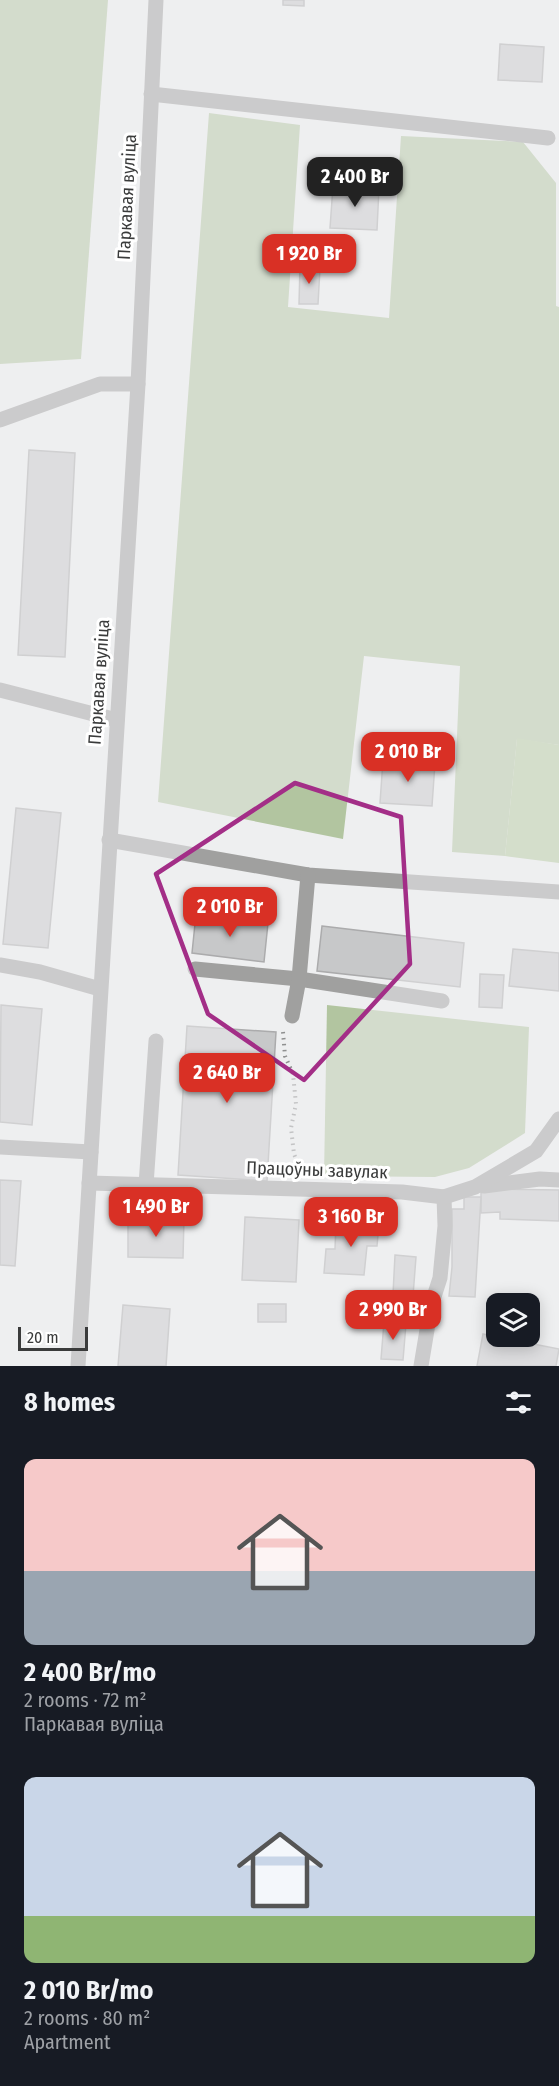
<!DOCTYPE html>
<meta charset="utf-8">
<style>
:root{--surface:#171b24;--page:#242831;--text:#f1f3f6;--muted:#9ea1a6;--accent:#d93025}
body{margin:0;font-family:"Fira Sans Condensed",sans-serif;background:var(--page);color:var(--text);height:100vh;display:flex;flex-direction:column;font-size:22px;white-space:nowrap}
*{box-sizing:border-box;margin:0}
p{font-size:20px;color:var(--muted)}
.icon{flex:none;width:33px;height:33px;fill:none;stroke:currentColor;stroke-width:2;stroke-linecap:round;stroke-linejoin:round}
.map{position:relative;height:1366px;overflow:hidden}
.sheet{display:flex;flex-direction:column;background:var(--surface);flex:1}
.sheet>*{flex:none}
.fabs{position:absolute;left:486px;top:1293px;display:grid;gap:12px}
.fabs a{display:grid;place-items:center;width:54px;height:54px;border-radius:12px;background:var(--surface);box-shadow:0 3px 15px #0003;font-size:30px}
.scale{position:absolute;left:18px;bottom:15px;width:70px;box-sizing:border-box;padding-left:6px;border:3px solid #3a3b3b;border-top:0;font-size:16px;line-height:21px;white-space:nowrap;color:#3a3b3b;-webkit-text-stroke:4px #fff;paint-order:stroke}
.price{position:absolute;translate:-50% -51px;padding:0 14px;border-radius:12px;background:var(--accent);color:#fff;font-size:20px;line-height:39px;filter:drop-shadow(0 2px 3px #0008)}
.price::after{content:'';position:absolute;left:50%;top:36px;width:18px;height:14px;margin-left:-9px;background:inherit;clip-path:polygon(0 0,100% 0,50% 100%)}
.price.active{background:#222;color:#fff}
ul{padding:0;list-style:none}
li{display:grid;align-content:center;gap:12px;height:318px;padding:0 24px}
li span{display:grid;place-items:center;height:186px;border-radius:12px;color:#555}
li>.icon{margin-inline-start:auto}
span .icon{width:108px;height:108px;fill:#fffc;stroke-width:1}
li b{font-size:26px}
h2{display:flex;justify-content:space-between;align-items:center;height:72px;padding:0 24px;font-size:26px}
.map>svg:first-child{display:block}
.green{fill:#b2c5a0}
.forest{fill:#b3c99d}
.building{fill:#c7c8c9;stroke:#ababac;stroke-width:1.5}
.lines{fill:none;stroke-linecap:round;stroke-linejoin:round}
.path{stroke:#8f9090;stroke-width:4;stroke-dasharray:1.5 4.5;stroke-linecap:butt}
.minor{stroke:#a0a09f;stroke-width:15}
.marked{fill:none;stroke:#a32e87;stroke-width:4.5;stroke-linejoin:round}
.labels{text-anchor:middle;stroke-width:6;stroke-linejoin:round;paint-order:stroke}
.street-label{font-size:18px;fill:#3a3b3b;stroke:#fff}
</style>
<div class="map">
<svg width="559" height="1366" viewBox="0 0 559 1366">
<rect width="100%" height="100%" fill="#eeeff0"/>
<g class="green">
<path d="M 0,0 L 108,0 L 81,359 L 0,364 Z"/>
<path d="M 209,113 L 300,125 L 288,307 L 389,318 L 401,136 L 523,142 L 556,183 L 556,306 L 559,307 L 559,745 L 517,739 L 505,856 L 452,852 L 460,666 L 364,656 L 343,839 L 158,802 Z"/>
<path d="M 327,1005 L 529,1027 L 525,1133 L 469,1168 L 435,1177 L 324,1176 Z"/>
</g>
<path class="forest" d="M 517,738 L 559,745 L 559,863 L 505,856 Z"/>
<g class="building">
<path d="M 283,0 L 304,0 L 304,6 L 283,5 Z"/>
<path d="M 500,44 L 544,47 L 542,82 L 498,80 Z"/>
<path d="M 333,186 L 379,188 L 377,230 L 330,228 Z"/>
<path d="M 300,266 L 320,268 L 318,304 L 299,304 Z"/>
<path d="M 29,450 L 75,453 L 65,657 L 18,655 Z"/>
<path d="M 383,760 L 435,763 L 432,806 L 380,803 Z"/>
<path d="M 16,808 L 61,813 L 48,948 L 3,944 Z"/>
<path d="M 196,914 L 268,923 L 264,962 L 192,953 Z"/>
<path d="M 322,926 L 464,943 L 460,987 L 317,971 Z"/>
<path d="M 513,949 L 559,953 L 559,991 L 509,986 Z"/>
<path d="M 480,974 L 504,975 L 502,1008 L 479,1007 Z"/>
<path d="M 1,1005 L 42,1009 L 32,1125 L 0,1122 Z"/>
<path d="M 187,1026 L 276,1032 L 267,1181 L 178,1175 Z"/>
<path d="M 0,1180 L 21,1181 L 15,1266 L 0,1265 Z"/>
<path d="M 481,1189 L 559,1190 L 559,1221 L 500,1219 L 500,1212 L 481,1213 Z"/>
<path d="M 464,1197 L 481,1197 L 475,1297 L 449,1296 L 452,1267 L 452,1209 L 464,1209 Z"/>
<path d="M 245,1217 L 299,1220 L 296,1282 L 242,1280 Z"/>
<path d="M 128,1219 L 184,1219 L 183,1258 L 128,1257 Z"/>
<path d="M 336,1221 L 379,1224 L 377,1246 L 367,1246 L 364,1275 L 324,1273 L 326,1249 L 335,1249 Z"/>
<path d="M 395,1255 L 416,1257 L 413,1296 L 393,1294 Z"/>
<rect x="258" y="1304" width="28" height="18"/>
<path d="M 123,1305 L 170,1309 L 166,1366 L 118,1366 Z"/>
<path d="M 384,1322 L 406,1324 L 403,1360 L 381,1359 Z"/>
<path d="M 483,1334 L 559,1349 L 556,1366 L 477,1366 Z"/>
</g>
<g class="lines">
<path class="path" d="M 283,1032 L 285,1056 L 293,1074 L 296,1104 L 291,1128 L 294,1154 L 301,1171"/>
<g class="minor">
<path d="M 151,94 L 548,138"/>
<path d="M 0,420 L 100,384 L 138,384"/>
<path d="M 0,690 L 117,720"/>
<path d="M 109,840 L 308,875 L 559,892"/>
<path d="M 0,965 L 40,972 L 100,989"/>
<path d="M 195,969 L 299,979 L 442,1001"/>
<path d="M 292,1016 L 299,979 L 308,875"/>
<path d="M 0,1147 L 91,1152"/>
<path d="M 89,1183 L 402,1192 L 444,1197 L 445,1226 L 440,1278 L 431,1306 L 421,1366"/>
<path d="M 146,1185 L 156,1041"/>
<path d="M 484,1186 L 540,1179 L 559,1180"/>
<path d="M 444,1197 L 475,1187 L 536,1151 L 559,1119"/>
<path d="M 78,1366 L 138,384 L 156,0"/>
</g>
</g>
<path d="M0 0H559V1366H0ZM 295,783 L 401,817 L 410,964 L 304,1080 L 208,1014 L 156,874 Z" fill="#eeeff0" fill-opacity=".55" fill-rule="evenodd"/>
<path class="marked" d="M 295,783 L 401,817 L 410,964 L 304,1080 L 208,1014 L 156,874 Z"/>
<g class="labels">
<g class="street-label">
<text transform="translate(127 197) rotate(-87)" y="6">Паркавая вуліца</text>
<text transform="translate(99 682) rotate(-86)" y="6">Паркавая вуліца</text>
<text transform="translate(317 1170) rotate(2)" y="6">Працоўны завулак</text>
</g>
</g>
</svg>
<div class="fabs">
<a><svg class="icon" aria-label="layers" viewBox="0 0 24 24"><path d="M12 4l9 5-9 5-9-5zM3 14l9 5 9-5"/></svg></a>
</div>
<div class="scale">20 m</div>
<b class="price active" style="left:355px;top:208px">2 400 Br</b>
<b class="price" style="left:309px;top:285px">1 920 Br</b>
<b class="price" style="left:408px;top:783px">2 010 Br</b>
<b class="price" style="left:230px;top:938px">2 010 Br</b>
<b class="price" style="left:227px;top:1104px">2 640 Br</b>
<b class="price" style="left:156px;top:1238px">1 490 Br</b>
<b class="price" style="left:351px;top:1248px">3 160 Br</b>
<b class="price" style="left:393px;top:1341px">2 990 Br</b>
</div>
<section class="sheet">
<h2>8 homes<svg class="icon" aria-label="filters" viewBox="0 0 24 24"><path d="M4 7h16M4 17h16"/><circle cx="9" cy="7" r="2"/><circle cx="15" cy="17" r="2"/></svg></h2>
<ul>
<li><span style="background:linear-gradient(#f6c9c9 60%,#9aa5b1 0)"><svg class="icon" aria-label="home" viewBox="0 0 24 24"><path d="M3 11l9-7 9 7M6 9v11h12V9"/></svg></span><div><b>2 400 Br/mo</b><p>2 rooms · 72 m²</p><p>Паркавая вуліца</p></div></li>
<li><span style="background:linear-gradient(#c9d6e8 75%,#8fb573 0)"><svg class="icon" aria-label="home" viewBox="0 0 24 24"><path d="M3 11l9-7 9 7M6 9v11h12V9"/></svg></span><div><b>2 010 Br/mo</b><p>2 rooms · 80 m²</p><p>Apartment</p></div></li>
</ul>
</section>
